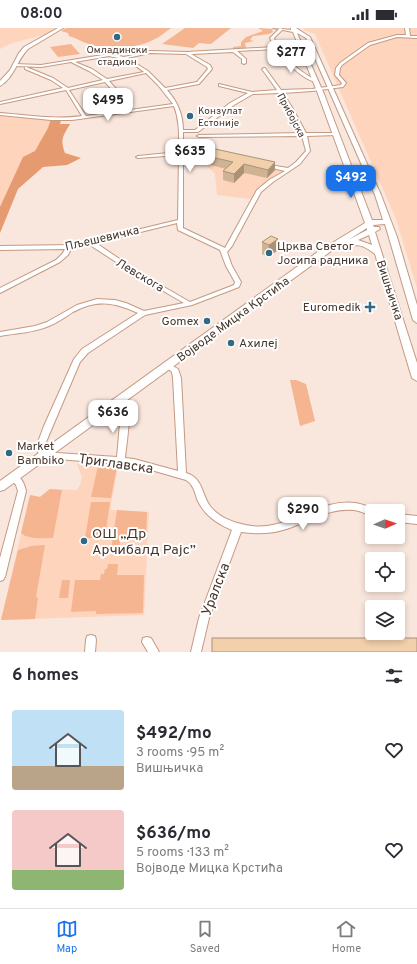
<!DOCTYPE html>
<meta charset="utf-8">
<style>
:root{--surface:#fff;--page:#f2f2f3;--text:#2b2b33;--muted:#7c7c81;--line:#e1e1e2;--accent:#1a73e8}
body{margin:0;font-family:Overpass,sans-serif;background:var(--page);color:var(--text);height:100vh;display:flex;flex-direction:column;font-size:15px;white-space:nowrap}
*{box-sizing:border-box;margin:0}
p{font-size:13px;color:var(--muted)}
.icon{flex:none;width:22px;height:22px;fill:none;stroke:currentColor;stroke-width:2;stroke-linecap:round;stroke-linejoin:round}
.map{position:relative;height:624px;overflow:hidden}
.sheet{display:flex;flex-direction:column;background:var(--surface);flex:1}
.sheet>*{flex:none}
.needle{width:26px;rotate:88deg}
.fabs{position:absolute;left:365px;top:476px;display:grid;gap:8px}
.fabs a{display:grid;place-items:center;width:40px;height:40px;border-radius:4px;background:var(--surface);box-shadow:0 2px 6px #0003;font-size:20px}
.price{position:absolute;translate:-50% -34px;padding:0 9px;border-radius:8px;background:#fff;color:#222;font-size:13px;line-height:26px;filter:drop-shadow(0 1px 2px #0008)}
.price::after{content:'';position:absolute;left:50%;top:24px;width:12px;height:9px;margin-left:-6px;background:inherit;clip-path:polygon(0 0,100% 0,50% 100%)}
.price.active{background:var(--accent);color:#fff}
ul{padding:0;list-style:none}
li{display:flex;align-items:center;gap:12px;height:100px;padding:0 12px}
li span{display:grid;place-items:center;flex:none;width:112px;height:80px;border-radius:4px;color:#555}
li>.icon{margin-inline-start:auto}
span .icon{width:48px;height:48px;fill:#fffc;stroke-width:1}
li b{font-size:17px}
h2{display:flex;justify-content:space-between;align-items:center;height:48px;padding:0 12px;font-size:17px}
.status{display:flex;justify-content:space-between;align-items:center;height:28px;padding:0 20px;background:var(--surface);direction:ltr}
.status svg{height:11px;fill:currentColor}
.dock{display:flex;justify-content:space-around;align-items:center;height:56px;border-top:1px solid var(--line);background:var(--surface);font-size:11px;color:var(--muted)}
.dock a{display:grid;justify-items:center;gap:2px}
.dock .active{color:var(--accent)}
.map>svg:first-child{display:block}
.built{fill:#fed4bc}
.green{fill:#f5b590}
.forest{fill:#e59a70}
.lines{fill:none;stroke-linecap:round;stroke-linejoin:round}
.street-casing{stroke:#c49a82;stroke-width:2}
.secondary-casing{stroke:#c49a82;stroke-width:2}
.street{fill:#fff;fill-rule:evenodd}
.secondary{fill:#fff;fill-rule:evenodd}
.wall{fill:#cfb393}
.shaded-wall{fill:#a99278}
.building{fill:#f1d0ab;stroke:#a99278}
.poi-dot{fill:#316a84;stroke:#fff;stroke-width:1.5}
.labels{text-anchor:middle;stroke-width:4;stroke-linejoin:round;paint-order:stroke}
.far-poi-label{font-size:10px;fill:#46352b;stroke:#fff}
.far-street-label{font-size:10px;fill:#46352b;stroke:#fff}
.street-label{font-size:12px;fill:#46352b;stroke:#fff}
.poi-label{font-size:12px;fill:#46352b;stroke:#fff;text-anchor:start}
.near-street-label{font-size:14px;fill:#46352b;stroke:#fff}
.near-poi-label{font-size:14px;fill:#46352b;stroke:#fff;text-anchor:start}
</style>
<div class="status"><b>08:00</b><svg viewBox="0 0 49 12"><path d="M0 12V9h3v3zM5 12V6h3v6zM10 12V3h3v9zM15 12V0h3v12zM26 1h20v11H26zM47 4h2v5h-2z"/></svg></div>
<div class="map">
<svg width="417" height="624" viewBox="0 0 417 624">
<rect width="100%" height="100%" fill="#f9e6dc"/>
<g class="built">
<path d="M 0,0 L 56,0 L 43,7 L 12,15 L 0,21 Z"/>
<path d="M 306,0 L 417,0 L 417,260 L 396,191 L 315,6 L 303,2 Z"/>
<path d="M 0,88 L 59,93 L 0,188 Z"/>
<path d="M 215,127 L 285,142 L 259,159 L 251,171 L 217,167 L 215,146 L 206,137 Z"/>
<path d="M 77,436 L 118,438 L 110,482 L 149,484 L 144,587 L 1,592 L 30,467 L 40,469 L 50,461 L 77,462 L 80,457 L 82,449 Z"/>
</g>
<g class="green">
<path d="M 66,0 L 171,0 C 165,4 160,9 153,12 C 136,21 107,22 89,16 C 82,14 76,10 69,8 L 68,5 L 61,3 Z"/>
<path d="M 185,0 L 231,0 L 211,16 L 199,15 L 193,20 L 162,16 Z"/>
<path d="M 258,0 L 272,1 L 273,4 L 269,6 L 253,8 L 250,12 L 254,13 L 245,15 L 246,21 L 233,22 L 233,19 L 241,18 L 241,14 L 246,9 L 263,3 Z"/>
<path d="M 71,16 L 80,26 L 58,29 L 50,19 Z"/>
<path d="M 290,352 L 296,352 L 306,356 L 315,393 L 300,398 Z"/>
<path d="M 98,438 L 117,439 L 111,470 L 91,469 Z"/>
<path d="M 50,461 L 62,462 L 53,510 C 44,510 28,512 21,505 L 30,467 L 40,469 Z"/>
<path d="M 91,474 L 110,474 L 105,510 L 85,510 Z"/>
<path d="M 117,482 L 147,484 L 146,510 L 120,510 L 119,522 L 111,522 Z"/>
<path d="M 45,517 L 36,569 L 38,570 L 35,591 L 1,592 L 18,522 L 31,518 Z"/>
<path d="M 108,536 L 118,536 L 117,547 L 144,547 L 143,585 L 96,586 L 96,583 L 71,584 L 75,552 L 100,552 L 101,546 L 104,546 L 105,541 L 107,541 Z"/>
<path d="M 62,552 L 70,552 L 68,570 L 59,570 Z"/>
</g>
<path class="forest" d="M 51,91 L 61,92 L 60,96 L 70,96 C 63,108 60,111 65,125 L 81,130 L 67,137 L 43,139 L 18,161 L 0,205 L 0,179 L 23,129 L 35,123 L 48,100 Z"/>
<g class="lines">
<defs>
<g id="street">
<path d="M 280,0 L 283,1 L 274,10 C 278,26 303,47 317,52 L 317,54 C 303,53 284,32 276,21 L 237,23 L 246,31 L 246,35 L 244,36 L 242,35 L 242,31 L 233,24 L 191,26 L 210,37 L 212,41 L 199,56 L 167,62 C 177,73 183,86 183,102 L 195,102 L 230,75 L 248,65 L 219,58 L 219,56 L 252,64 L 277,62 L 262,41 L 264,40 L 265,40 L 281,62 L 312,61 L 341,57 L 342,55 L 335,47 L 336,40 L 340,35 L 368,15 L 397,7 L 406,7 L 405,0 L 409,0 L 410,8 L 417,8 L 417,10 L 397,9 L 370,17 L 342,37 L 340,40 L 339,47 L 346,55 L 343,59 L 312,63 L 283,65 L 293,81 L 306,105 L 337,105 L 339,106 L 337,107 L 307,108 L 310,123 L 300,136 L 273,154 L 261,164 L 232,218 L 227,224 L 232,238 L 241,254 L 239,259 L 192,277 L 145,287 L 88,325 L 80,334 L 46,414 L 46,422 L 57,425 L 117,429 L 121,384 L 120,379 L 115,373 L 116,371 C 122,370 126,374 128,379 C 131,388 126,419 125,430 L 134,431 L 178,443 L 173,350 L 172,344 L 165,338 L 169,336 L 178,341 L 181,350 L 186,445 C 203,450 201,465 210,478 C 220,491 237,496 252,498 C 288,503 319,470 355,475 C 362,476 369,479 375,481 L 376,483 L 372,483 L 372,488 C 366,486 361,483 354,482 C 329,479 307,495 283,502 C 269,506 256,506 241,504 L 209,590 L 201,624 L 191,624 L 199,590 L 232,502 C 216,495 204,487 197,471 C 195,464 193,456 186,452 L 134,437 L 57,431 L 39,426 L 38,424 L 38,414 L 44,398 L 74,331 L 82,321 L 138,285 C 114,274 97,271 73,284 C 65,289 57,295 49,298 C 33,305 16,305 0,308 L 0,304 L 35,298 L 47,294 L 77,277 L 97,271 L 115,272 L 126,275 L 144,283 L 184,275 L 139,249 L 90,217 L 71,221 L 68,227 L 60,234 L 0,265 L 0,260 L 56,232 L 63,225 L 65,221 L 0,222 L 0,218 L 74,217 L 178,192 L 179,127 L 138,130 L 136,129 L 138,128 L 179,124 C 179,108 180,93 174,78 L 72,92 L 51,92 L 0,87 L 0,85 C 27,87 55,92 82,88 L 66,62 L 0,76 L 0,74 L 63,60 L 51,52 L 25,41 L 25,39 L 26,39 L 53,50 L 68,60 L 103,52 L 89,43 L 71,34 L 41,39 L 15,38 L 14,38 L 14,36 L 41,37 L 109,26 L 124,29 L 150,23 L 187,24 L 274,19 L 270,10 ZM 150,25 L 186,26 L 207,39 L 208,41 L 197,54 L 165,60 L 148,43 L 127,30 ZM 109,28 C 122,30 133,35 144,44 L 107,51 L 92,41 L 75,34 ZM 146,45 L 158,57 L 173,76 L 130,82 L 119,64 L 109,53 ZM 105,54 L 116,66 L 126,82 L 86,88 L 69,62 ZM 279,65 L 289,81 L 301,105 L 199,107 L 197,108 L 199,109 L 302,108 L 306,123 L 296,134 L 288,140 L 264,136 L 264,138 L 285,143 L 269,152 L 257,162 L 225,220 L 183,200 L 183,123 L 196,123 L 219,128 L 221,127 L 196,121 L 183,121 L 183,104 L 198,104 L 234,77 L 253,66 ZM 177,195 L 178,202 L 220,222 L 226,238 L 235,254 L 234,257 L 190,274 L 143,247 L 96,215 Z"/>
<path d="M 13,446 C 22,449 24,455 26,463 L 5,549 L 3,552 L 0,553 L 0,530 L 18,463 L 16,457 L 9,449 L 10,447 Z"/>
<path d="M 398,486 L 417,488 L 417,496 L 398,494 Z"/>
<path d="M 91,607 L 95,608 L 96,612 L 95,624 L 85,624 L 86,612 L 87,608 Z"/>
<path d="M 147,609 L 151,610 L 159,624 L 148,624 L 142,614 L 143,610 Z"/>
</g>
<g id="secondary">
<path d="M 58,0 L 63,0 L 28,21 C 17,32 14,50 0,58 L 0,53 L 10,42 L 19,25 L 24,19 Z"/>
<path d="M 273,0 L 291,2 L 291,0 L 296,0 L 310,9 L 381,167 L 397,209 L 417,277 L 417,295 L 413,292 L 385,196 L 373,197 L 374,199 L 379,199 L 380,201 L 375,204 L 417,335 L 417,353 L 412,350 L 375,226 C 361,215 356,216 341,220 L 338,218 L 4,462 L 0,463 L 0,453 L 319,223 L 365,195 L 318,66 L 293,4 ZM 297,5 L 306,10 L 375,167 L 383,192 L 372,192 L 324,66 ZM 367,200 L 367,202 L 348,212 ZM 369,207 L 372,217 L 358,212 Z"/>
</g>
</defs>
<use href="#street" class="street-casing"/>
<use href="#secondary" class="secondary-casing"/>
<use href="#street" class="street"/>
<use href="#secondary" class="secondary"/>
</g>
<g class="wall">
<path d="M 189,121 L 200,131 L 200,136 L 189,137 Z"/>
<path d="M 207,128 L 275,142 L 267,150 L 244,145 L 234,155 L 223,152 L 223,143 L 226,141 L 207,136 Z"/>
<path d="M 278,211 L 277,223 L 268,229 L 262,226 L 262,214 Z"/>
</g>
<g class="shaded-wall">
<path d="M 275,134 L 275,142 L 267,150 L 268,142 Z"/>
<path d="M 244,136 L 244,145 L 234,155 L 234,146 Z"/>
<path d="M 278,211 L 277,223 L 268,229 L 269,217 Z"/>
</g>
<g class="building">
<path d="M 199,120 L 200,131 L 189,131 L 189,121 Z"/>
<path d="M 215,121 L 275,134 L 268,142 L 244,136 L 234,146 L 223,143 L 233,134 L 207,128 Z"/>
<path d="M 271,208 L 278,211 L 269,217 L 262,214 Z"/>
<rect x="212" y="610" width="205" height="14"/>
</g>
<g class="poi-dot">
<circle cx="117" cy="9" r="4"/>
<circle cx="190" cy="88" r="4"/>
<circle cx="269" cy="225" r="4"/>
<path d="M368 273h4v4h4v4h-4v4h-4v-4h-4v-4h4z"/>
<circle cx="207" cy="293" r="4"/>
<circle cx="231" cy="315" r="4"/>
<circle cx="9" cy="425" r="4"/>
<circle cx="84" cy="513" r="4"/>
</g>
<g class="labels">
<g class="far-poi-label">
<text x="117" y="25">Омладински<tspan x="117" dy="12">стадион</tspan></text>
<text x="198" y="86" text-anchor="start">Конзулат<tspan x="198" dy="12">Естоније</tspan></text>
</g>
<g class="far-street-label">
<text transform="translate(292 87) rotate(62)" y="4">Прибојска</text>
</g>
<g class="street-label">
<text transform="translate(102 210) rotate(-13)" y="4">Пљешевичка</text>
<text transform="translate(140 247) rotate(31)" y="4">Левскога</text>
<text transform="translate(390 262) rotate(72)" y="4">Вишњичка</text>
<text transform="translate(233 291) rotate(-36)" y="4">Војводе Мицка Крстића</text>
</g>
<g class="poi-label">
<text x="277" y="222">Црква Светог<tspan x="277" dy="14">Јосипа радника</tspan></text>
<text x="361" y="283" text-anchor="end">Euromedik</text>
<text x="199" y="297" text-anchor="end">Gomex</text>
<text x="239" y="319">Ахилеј</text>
<text x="17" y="422">Market<tspan x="17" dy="14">Bambiko</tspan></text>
</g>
<g class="near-street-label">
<text transform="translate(116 435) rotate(8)" y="5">Триглавска</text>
<text transform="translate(215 561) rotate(-69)" y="5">Уралска</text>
</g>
<g class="near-poi-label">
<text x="92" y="510">ОШ „Др<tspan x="92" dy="16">Арчибалд Рајс”</tspan></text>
</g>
</g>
</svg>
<div class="fabs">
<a><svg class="needle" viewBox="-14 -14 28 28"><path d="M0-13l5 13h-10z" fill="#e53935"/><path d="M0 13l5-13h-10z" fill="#7c7c81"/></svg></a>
<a><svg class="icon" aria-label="locate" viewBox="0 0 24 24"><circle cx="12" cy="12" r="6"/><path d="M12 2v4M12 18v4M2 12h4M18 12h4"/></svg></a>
<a><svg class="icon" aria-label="layers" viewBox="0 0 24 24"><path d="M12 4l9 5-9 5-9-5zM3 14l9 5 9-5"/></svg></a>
</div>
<b class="price" style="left:291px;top:46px">$277</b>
<b class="price" style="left:108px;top:94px">$495</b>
<b class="price" style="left:190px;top:145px">$635</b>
<b class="price active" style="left:351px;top:171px">$492</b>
<b class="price" style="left:113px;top:406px">$636</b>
<b class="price" style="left:303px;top:503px">$290</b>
</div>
<section class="sheet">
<h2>6 homes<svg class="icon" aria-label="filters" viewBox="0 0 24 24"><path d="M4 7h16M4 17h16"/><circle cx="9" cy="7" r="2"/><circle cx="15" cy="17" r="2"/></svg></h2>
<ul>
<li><span style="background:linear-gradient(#bfe0f5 70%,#b9a48a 0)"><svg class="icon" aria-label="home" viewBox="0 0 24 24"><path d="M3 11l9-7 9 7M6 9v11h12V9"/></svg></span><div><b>$492/mo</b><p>3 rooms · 95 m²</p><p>Вишњичка</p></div><svg class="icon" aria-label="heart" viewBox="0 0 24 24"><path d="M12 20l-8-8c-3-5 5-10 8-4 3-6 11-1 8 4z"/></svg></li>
<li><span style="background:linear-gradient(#f6c9c9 75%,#8fb573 0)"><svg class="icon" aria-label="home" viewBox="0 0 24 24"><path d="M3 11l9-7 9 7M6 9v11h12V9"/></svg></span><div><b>$636/mo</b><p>5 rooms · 133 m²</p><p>Војводе Мицка Крстића</p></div><svg class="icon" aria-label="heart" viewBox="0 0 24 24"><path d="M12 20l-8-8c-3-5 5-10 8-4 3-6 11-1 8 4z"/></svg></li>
</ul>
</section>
<nav class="dock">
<a class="active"><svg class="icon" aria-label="map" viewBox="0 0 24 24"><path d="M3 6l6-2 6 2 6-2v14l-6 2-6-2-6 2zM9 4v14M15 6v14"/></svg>Map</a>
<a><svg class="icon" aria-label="saved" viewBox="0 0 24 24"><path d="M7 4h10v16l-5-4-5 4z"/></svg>Saved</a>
<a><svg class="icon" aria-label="home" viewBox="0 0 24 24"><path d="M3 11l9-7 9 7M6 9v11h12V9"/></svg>Home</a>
</nav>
